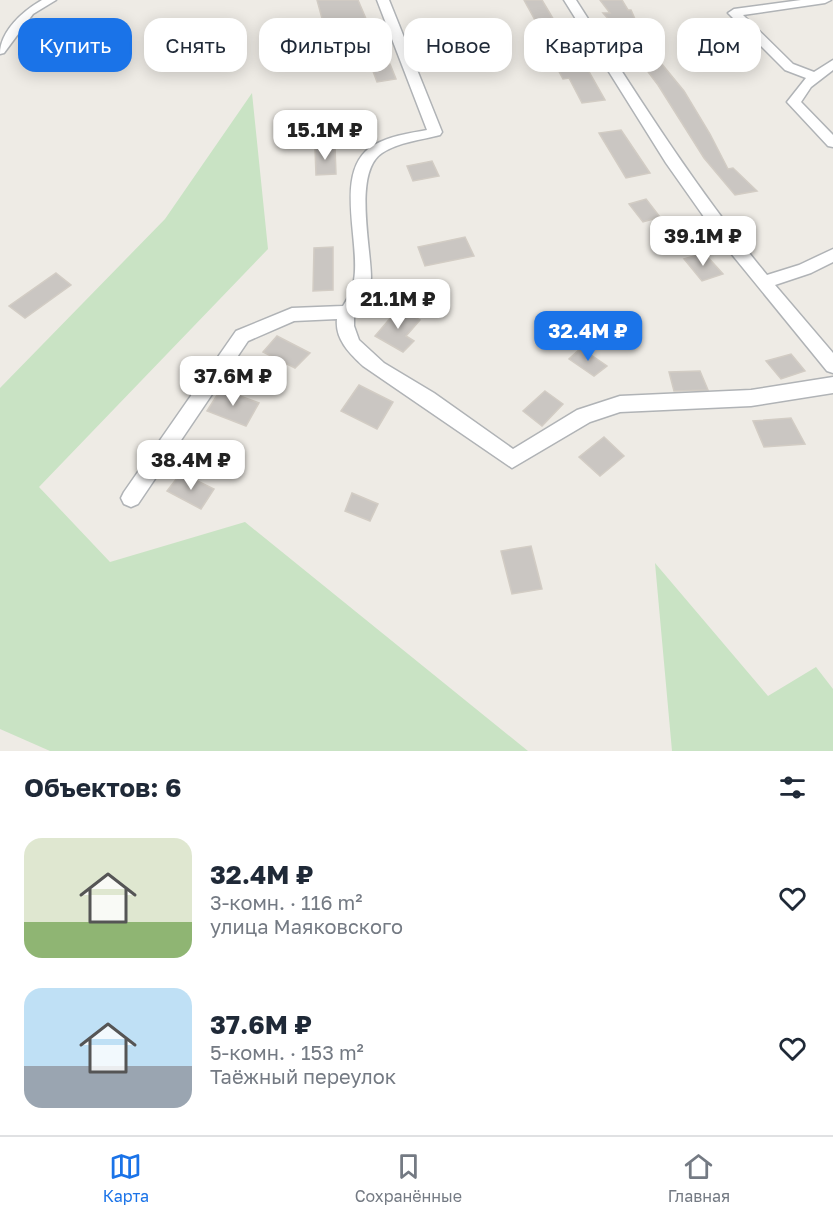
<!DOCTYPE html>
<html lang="ru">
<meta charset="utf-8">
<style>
:root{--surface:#fff;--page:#f6f6f7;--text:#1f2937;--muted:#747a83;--line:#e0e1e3;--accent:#1a73e8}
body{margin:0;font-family:"Golos Text",sans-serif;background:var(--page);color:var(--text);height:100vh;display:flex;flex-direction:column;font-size:22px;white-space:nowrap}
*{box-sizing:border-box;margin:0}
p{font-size:20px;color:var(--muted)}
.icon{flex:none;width:33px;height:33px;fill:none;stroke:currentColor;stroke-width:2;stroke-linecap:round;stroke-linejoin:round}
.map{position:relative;height:751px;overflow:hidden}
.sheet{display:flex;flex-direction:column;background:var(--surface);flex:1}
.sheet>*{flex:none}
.banner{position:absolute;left:18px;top:18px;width:798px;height:54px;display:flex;gap:12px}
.price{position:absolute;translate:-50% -51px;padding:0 14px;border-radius:12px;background:#fff;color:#222;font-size:20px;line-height:39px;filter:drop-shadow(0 2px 3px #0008)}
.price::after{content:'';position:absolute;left:50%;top:36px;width:18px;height:14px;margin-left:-9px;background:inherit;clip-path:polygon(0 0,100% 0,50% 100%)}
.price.on{background:var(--accent);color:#fff}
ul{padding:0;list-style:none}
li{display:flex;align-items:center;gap:18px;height:150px;padding:0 24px}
li span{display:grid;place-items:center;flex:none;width:168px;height:120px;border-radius:18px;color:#555}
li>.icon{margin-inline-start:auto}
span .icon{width:72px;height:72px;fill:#fffc;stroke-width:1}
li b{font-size:26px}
h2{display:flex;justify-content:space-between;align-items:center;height:72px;padding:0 24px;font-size:26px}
.pill{padding:0 21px;border-radius:18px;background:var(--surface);box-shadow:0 3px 15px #0003;font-size:21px;line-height:54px}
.pill.on{background:var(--accent);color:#fff}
.menu{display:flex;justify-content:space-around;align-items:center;height:84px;border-top:2px solid var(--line);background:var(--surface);font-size:16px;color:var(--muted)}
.menu a{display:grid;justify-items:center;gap:3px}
.menu .on{color:var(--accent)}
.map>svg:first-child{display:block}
.green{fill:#c9e3c4}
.building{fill:#cac6c2;stroke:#d2ccc4;stroke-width:1.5}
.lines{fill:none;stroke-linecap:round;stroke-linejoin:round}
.street-casing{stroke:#b0b3b6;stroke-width:3}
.street{fill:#fff;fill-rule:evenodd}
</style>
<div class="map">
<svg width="833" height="751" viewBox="0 0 833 751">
<rect width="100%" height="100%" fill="#eeebe5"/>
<g class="green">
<path d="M 252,93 L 268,249 L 39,487 L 110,562 L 245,522 L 528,751 L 50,751 L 0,729 L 0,388 L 165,219 Z"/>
<path d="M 655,563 L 768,696 L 816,667 L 833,689 L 833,751 L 672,751 Z"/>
</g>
<g class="building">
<path d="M 317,0 L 358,0 L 370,28 L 326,33 Z"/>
<path d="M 524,0 L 542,0 L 558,27 L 584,63 L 605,100 L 582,103 L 569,78 L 563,79 L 543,42 L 547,42 Z"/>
<path d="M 600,0 L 622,0 L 628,10 L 631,10 L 647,46 L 684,91 L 710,134 L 728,169 L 733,168 L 757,191 L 735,195 L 704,158 L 658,85 L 630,48 L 633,47 L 603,13 L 610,13 Z"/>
<path d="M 390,64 L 396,79 L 377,82 L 371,66 Z"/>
<path d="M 621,130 L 650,173 L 626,178 L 599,133 Z"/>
<path d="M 335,147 L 336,174 L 316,175 L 315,148 Z"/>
<path d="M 432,161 L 439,176 L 413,181 L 407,166 Z"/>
<path d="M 646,199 L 660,217 L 643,222 L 629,204 Z"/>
<path d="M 465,237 L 474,256 L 425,266 L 418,247 Z"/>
<path d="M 333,247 L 333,290 L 313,291 L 314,248 Z"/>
<path d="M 704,253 L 723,274 L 702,281 L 684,259 Z"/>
<path d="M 56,273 L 71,285 L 25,318 L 9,306 Z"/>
<path d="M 399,308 L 420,320 L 406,336 L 414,341 L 403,352 L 375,336 Z"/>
<path d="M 277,336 L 310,353 L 295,368 L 263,352 Z"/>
<path d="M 581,348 L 607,366 L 594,376 L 569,359 Z"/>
<path d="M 791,354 L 805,371 L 781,379 L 766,361 Z"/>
<path d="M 700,371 L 708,390 L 674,391 L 669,372 Z"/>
<path d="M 359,385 L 393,402 L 377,429 L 341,411 Z"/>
<path d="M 221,389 L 259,403 L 246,426 L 207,411 Z"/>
<path d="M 545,391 L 563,404 L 542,426 L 523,411 Z"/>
<path d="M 791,418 L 805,444 L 764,447 L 753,421 Z"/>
<path d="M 604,437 L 624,456 L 600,476 L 579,457 Z"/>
<path d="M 181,473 L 214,489 L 201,509 L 167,491 Z"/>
<path d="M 352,493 L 378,504 L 370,521 L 345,511 Z"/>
<path d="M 531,546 L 542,589 L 512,594 L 501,551 Z"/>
</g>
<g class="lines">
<defs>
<g id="street">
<path d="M 42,0 L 56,0 L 33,14 L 4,53 L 0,54 C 0,31 23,11 42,0 Z"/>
<path d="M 377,0 L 389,0 L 442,132 L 440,135 C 421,140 399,142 382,153 C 353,172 371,247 371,278 L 369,287 L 354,318 L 354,326 L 359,340 L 384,363 L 434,393 L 513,449 L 577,410 L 620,396 L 751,390 L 833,377 L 833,393 L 751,406 L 620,412 L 590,422 L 512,468 L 363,366 C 349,353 335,339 337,319 L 294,321 L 248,341 L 138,504 L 131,507 L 124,504 L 121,498 L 124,492 L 236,331 L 292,308 L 343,306 C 348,298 353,290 354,280 C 361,242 332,169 374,145 C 390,136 410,133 427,130 Z"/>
<path d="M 564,0 L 576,0 C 637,95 695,188 767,275 L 799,265 L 833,249 L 833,262 L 811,273 L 775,285 L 833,353 L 833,373 L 827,371 L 721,241 L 666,163 Z"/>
<path d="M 801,0 L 831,0 L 825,3 L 743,15 L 793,64 L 814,72 L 833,60 L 833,70 L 811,87 L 801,102 L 833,135 L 833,147 L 828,146 L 787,102 L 806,78 L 785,70 L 728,13 L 734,9 Z"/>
</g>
</defs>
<use href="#street" class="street-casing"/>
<use href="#street" class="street"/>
</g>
</svg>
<b class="price" style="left:325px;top:161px">15.1M ₽</b>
<b class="price" style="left:703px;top:267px">39.1M ₽</b>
<b class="price" style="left:398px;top:330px">21.1M ₽</b>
<b class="price on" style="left:588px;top:362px">32.4M ₽</b>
<b class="price" style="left:233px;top:407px">37.6M ₽</b>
<b class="price" style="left:191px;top:491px">38.4M ₽</b>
<div class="banner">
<a class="pill on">Купить</a>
<a class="pill">Снять</a>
<a class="pill">Фильтры</a>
<a class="pill">Новое</a>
<a class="pill">Квартира</a>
<a class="pill">Дом</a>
</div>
</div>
<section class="sheet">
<h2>Объектов: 6<svg class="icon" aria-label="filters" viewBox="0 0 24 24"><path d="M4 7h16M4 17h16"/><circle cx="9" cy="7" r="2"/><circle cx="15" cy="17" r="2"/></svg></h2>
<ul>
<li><span style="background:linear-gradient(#dfe7d0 70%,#8fb573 0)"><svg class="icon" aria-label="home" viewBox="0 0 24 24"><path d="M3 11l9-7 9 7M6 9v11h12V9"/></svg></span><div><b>32.4M ₽</b><p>3-комн. · 116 m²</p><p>улица Маяковского</p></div><svg class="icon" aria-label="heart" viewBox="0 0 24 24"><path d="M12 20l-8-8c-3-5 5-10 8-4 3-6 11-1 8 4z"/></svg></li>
<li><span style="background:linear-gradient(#bfe0f5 65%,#9aa5b1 0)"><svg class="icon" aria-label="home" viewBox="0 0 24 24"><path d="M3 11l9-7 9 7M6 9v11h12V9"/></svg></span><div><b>37.6M ₽</b><p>5-комн. · 153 m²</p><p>Таёжный переулок</p></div><svg class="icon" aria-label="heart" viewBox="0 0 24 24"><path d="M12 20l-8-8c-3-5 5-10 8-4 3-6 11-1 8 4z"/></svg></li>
</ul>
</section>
<nav class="menu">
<a class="on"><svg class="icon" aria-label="map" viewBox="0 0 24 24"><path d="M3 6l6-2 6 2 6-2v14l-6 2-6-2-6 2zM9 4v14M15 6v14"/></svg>Карта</a>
<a><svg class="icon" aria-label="saved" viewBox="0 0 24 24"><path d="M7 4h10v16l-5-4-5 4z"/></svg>Сохранённые</a>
<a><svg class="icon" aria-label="home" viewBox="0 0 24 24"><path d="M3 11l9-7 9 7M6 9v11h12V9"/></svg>Главная</a>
</nav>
